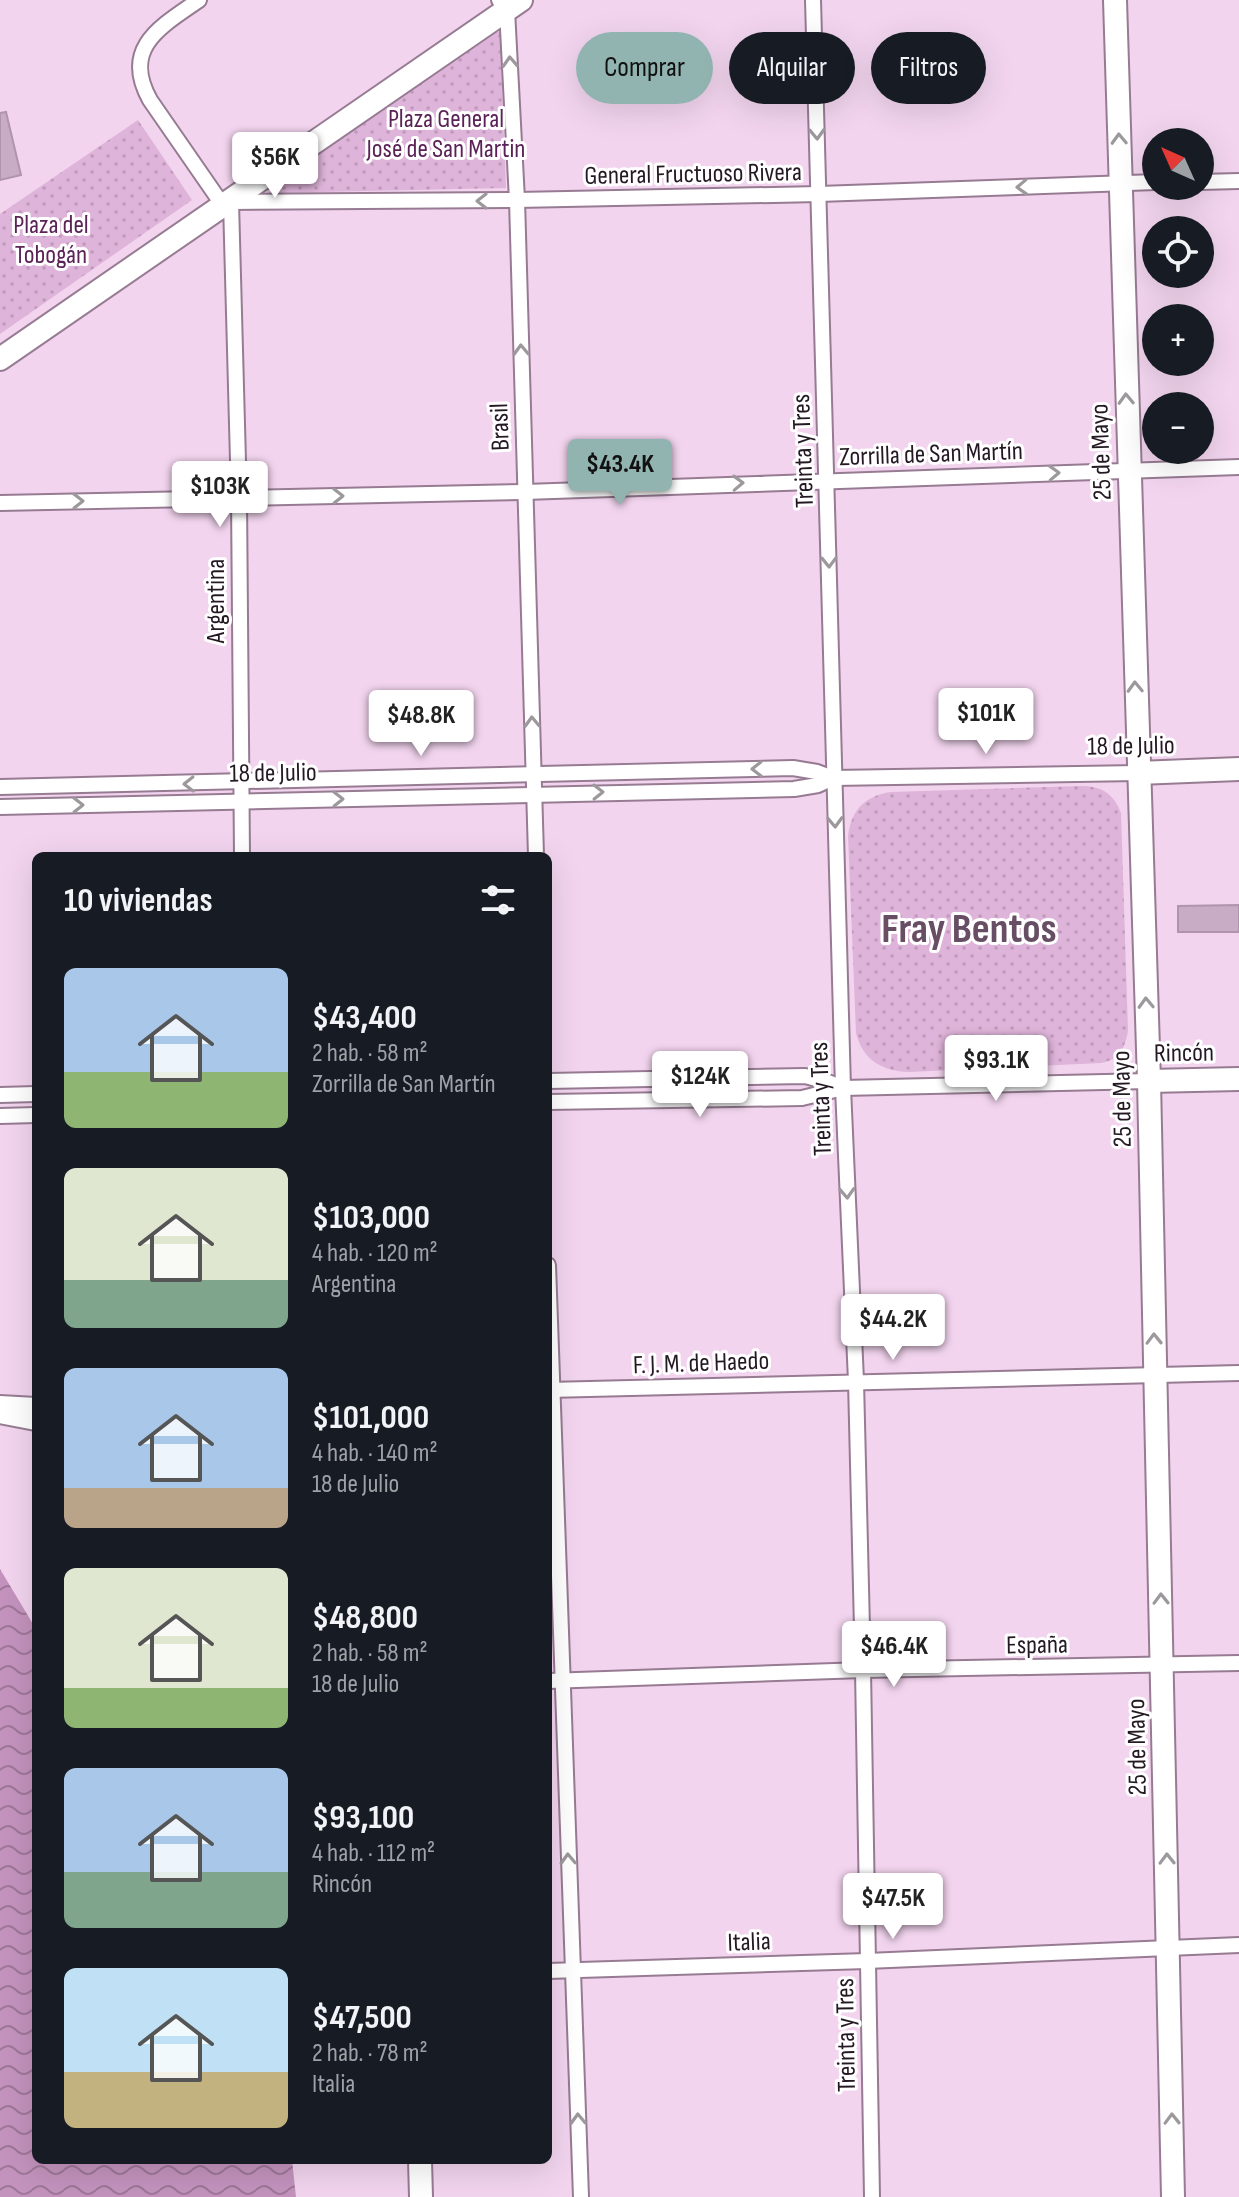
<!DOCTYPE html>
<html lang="es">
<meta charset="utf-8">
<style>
:root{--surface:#171b24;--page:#242831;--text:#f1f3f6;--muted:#9ea1a6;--accent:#92b4b1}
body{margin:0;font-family:"Sofia Sans Condensed",sans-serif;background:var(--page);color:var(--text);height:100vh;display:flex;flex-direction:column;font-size:30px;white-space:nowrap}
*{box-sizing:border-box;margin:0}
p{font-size:26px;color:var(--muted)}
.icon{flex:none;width:44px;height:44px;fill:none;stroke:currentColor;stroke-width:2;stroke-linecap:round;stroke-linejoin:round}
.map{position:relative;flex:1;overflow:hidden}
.details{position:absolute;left:32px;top:852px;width:520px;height:1312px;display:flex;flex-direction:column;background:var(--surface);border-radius:12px;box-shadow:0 8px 32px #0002}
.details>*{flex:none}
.banner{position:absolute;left:576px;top:32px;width:542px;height:72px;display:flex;gap:16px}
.needle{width:52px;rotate:315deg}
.tools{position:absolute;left:1142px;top:128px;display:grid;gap:16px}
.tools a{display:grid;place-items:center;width:72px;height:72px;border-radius:50%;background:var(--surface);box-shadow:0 8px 32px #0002;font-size:40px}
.price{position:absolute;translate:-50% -68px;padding:0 18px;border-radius:8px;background:#fff;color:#222;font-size:26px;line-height:52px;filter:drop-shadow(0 2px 4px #0008)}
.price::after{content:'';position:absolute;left:50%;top:48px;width:24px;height:18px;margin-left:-12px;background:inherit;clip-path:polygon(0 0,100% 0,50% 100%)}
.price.on{background:var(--accent);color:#111}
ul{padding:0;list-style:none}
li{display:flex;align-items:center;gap:24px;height:200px;padding:0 32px}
li span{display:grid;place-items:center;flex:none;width:224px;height:160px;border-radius:12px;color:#555}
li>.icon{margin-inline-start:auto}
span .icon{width:96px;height:96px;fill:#fffc;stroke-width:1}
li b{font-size:34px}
h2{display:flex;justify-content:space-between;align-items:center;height:96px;padding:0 32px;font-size:34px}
.pill{padding:0 28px;border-radius:36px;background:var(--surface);box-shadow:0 8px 32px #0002;font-size:28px;line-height:72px}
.pill.on{background:var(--accent);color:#111}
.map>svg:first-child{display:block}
.park{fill:url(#park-dots)}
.water{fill:url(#water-waves)}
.building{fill:#c8abc4;stroke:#b094ac;stroke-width:2}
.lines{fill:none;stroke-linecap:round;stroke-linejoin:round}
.street-casing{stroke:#967b92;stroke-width:18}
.secondary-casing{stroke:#967b92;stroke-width:26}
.street{stroke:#fff;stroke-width:14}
.secondary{stroke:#fff;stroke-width:22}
.oneway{stroke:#9c989c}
.labels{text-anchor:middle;stroke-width:6;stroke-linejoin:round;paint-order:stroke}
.park-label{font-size:26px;fill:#5b2257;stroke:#fff}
.street-label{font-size:26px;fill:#241923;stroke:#fff}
.town-label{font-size:42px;font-weight:bold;fill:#674e64;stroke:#fff}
</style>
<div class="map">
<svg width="1239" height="2197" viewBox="0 0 1239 2197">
<defs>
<pattern id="park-dots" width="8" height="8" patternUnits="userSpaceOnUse" patternTransform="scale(2)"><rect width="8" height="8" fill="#dfb4da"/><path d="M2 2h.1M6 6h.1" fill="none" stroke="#bf9abb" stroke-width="1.8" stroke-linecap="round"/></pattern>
<pattern id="water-waves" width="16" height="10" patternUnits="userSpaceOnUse" patternTransform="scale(2)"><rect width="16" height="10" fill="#c393bd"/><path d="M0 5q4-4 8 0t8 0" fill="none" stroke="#9e7799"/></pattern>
</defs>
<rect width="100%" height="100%" fill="#f2d4ee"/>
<g class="park">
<path d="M 490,32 L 500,32 L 506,188 L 275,193 L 275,182 Z"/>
<path d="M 138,120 L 192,200 L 0,334 L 0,214 Z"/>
<path d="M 1080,786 C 1102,786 1113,793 1121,813 L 1128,1031 C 1124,1050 1120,1059 1101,1063 L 909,1072 C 883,1071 863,1061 856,1033 L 848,836 C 851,810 865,796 891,792 Z"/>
</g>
<path class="water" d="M 0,1569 L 36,1629 L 36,2160 L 292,2160 L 296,2197 L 0,2197 Z"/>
<g class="building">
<path d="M 6,112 L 21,175 L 0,180 L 0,113 Z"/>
<path d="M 1239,905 L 1239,932 L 1178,932 L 1178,906 Z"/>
</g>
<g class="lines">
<defs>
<g id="street">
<path d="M 199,0 C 160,27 121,48 150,100 L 224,207"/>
<path d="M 499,0 L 507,10 L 517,200 L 536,856"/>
<path d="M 813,0 L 843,1088 L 856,1381 L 863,1670 L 872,2197"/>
<path d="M 1200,182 L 1239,181"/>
<path d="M 0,503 L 525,492 L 1239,467"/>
<path d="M 0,787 L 793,768 L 817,772 L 833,778 L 1138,773"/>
<path d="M 0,807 L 794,789 L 818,785 L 833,778"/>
<path d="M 242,856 L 239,498 L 231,202 L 517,200 L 819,194 L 1156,182"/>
<path d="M 548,1081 L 805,1076 L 828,1082 L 843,1088"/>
<path d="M 0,1095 L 36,1094"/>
<path d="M 548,1102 L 802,1098 L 843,1088 L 1149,1081"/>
<path d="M 0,1116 L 36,1115"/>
<path d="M 548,1265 L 581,2197"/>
<path d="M 548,1390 L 1239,1373"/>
<path d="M 0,1403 L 36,1405"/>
<path d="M 548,1681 L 863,1670 L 1239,1663"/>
<path d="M 548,1971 L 867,1961 L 1239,1945"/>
</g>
<g id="secondary">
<path d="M 1115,0 L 1149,1081 L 1173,2197"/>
<path d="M 0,359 L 521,0"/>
<path d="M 1138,773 L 1239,769"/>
<path d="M 1149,1081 L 1239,1079"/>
<path d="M 0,1412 L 36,1419"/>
<path d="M 420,2160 L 421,2197"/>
</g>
</defs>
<use href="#street" class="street-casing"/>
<use href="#secondary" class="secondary-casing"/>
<use href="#street" class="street"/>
<use href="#secondary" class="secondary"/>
</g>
<defs><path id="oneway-chevron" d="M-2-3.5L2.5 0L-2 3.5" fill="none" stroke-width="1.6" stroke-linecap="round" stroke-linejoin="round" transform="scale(2)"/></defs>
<g class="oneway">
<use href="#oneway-chevron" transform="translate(510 62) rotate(-93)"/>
<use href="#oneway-chevron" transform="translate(817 134) rotate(88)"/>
<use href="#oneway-chevron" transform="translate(1119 139) rotate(-92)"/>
<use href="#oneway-chevron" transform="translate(1022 187) rotate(178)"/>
<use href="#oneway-chevron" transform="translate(482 201) rotate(180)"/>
<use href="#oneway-chevron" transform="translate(521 350) rotate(-92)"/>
<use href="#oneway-chevron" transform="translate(1126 399) rotate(-92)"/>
<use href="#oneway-chevron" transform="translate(1054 473) rotate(-2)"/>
<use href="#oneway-chevron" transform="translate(738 483) rotate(-2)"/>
<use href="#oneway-chevron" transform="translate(338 496) rotate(-1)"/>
<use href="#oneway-chevron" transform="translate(78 501) rotate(-1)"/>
<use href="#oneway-chevron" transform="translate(829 562) rotate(89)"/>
<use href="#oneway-chevron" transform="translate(1135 687) rotate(-92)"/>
<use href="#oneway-chevron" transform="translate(532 722) rotate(-92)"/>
<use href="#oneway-chevron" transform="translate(757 769) rotate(179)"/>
<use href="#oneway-chevron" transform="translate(189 784) rotate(179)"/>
<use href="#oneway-chevron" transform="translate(598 792) rotate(-1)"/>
<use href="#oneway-chevron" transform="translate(338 799) rotate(-1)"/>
<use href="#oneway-chevron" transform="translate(78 805) rotate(-1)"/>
<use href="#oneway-chevron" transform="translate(835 822) rotate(88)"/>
<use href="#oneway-chevron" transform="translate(1146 1003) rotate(-92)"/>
<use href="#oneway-chevron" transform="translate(847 1193) rotate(87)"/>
<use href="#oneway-chevron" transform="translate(1154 1339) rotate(-91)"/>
<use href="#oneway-chevron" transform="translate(1161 1599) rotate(-91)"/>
<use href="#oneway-chevron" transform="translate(568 1859) rotate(-92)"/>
<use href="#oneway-chevron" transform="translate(1167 1859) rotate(-91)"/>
<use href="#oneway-chevron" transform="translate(578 2119) rotate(-92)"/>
<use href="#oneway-chevron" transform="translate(1172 2119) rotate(-91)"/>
</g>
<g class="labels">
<g class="park-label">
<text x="446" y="127">Plaza General<tspan x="446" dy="30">José de San Martin</tspan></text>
<text x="51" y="233">Plaza del<tspan x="51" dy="30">Tobogán</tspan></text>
</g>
<g class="street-label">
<text transform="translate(693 173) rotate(-1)" y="9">General Fructuoso Rivera</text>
<text transform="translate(499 427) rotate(-92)" y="9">Brasil</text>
<text transform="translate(802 451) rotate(-92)" y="9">Treinta y Tres</text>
<text transform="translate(1100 452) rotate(-92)" y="9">25 de Mayo</text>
<text transform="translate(931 453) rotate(-2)" y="9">Zorrilla de San Martín</text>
<text transform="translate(215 601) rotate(-90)" y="9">Argentina</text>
<text transform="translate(1131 745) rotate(-1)" y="9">18 de Julio</text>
<text transform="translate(273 772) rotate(-1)" y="9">18 de Julio</text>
<text transform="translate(1184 1052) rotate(-1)" y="9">Rincón</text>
<text transform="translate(820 1099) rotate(-92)" y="9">Treinta y Tres</text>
<text transform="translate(1121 1099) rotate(-91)" y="9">25 de Mayo</text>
<text transform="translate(701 1362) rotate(-2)" y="9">F. J. M. de Haedo</text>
<text transform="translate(1037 1644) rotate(-1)" y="9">España</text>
<text transform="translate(1136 1747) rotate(-91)" y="9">25 de Mayo</text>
<text transform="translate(749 1941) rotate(-2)" y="9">Italia</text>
<text transform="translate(845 2035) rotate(-91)" y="9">Treinta y Tres</text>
</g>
<g class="town-label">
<text x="969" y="942">Fray Bentos</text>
</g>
</g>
</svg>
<div class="tools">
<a><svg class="needle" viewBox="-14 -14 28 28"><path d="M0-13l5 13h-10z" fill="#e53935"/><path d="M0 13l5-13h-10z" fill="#9ea1a6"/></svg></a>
<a><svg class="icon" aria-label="locate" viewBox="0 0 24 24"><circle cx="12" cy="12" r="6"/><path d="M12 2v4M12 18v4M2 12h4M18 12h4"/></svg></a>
<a>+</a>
<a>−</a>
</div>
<b class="price" style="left:275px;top:200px">$56K</b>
<b class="price on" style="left:620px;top:507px">$43.4K</b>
<b class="price" style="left:220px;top:529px">$103K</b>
<b class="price" style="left:986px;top:756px">$101K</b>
<b class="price" style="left:421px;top:758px">$48.8K</b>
<b class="price" style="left:996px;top:1103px">$93.1K</b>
<b class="price" style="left:700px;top:1119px">$124K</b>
<b class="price" style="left:893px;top:1362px">$44.2K</b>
<b class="price" style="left:894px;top:1689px">$46.4K</b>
<b class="price" style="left:893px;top:1941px">$47.5K</b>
<div class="banner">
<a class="pill on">Comprar</a>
<a class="pill">Alquilar</a>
<a class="pill">Filtros</a>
</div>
<section class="details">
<h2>10 viviendas<svg class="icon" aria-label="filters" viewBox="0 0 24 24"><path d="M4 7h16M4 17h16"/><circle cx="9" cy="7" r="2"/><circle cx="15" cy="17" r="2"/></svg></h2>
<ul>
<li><span style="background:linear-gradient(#a9c7e8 65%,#8fb573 0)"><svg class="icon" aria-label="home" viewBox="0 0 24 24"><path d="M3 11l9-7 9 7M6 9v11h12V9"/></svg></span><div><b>$43,400</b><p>2 hab. · 58 m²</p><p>Zorrilla de San Martín</p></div></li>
<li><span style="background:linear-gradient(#dfe7d0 70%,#7fa58c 0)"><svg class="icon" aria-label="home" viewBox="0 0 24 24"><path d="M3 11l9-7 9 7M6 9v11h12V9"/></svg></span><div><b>$103,000</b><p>4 hab. · 120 m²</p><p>Argentina</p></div></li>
<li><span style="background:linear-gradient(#a9c7e8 75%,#b9a48a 0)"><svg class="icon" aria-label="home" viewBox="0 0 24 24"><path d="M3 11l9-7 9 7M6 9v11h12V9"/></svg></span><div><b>$101,000</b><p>4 hab. · 140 m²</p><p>18 de Julio</p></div></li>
<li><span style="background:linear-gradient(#dfe7d0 75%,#8fb573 0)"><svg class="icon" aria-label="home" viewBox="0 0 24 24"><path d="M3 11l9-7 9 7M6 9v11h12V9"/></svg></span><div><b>$48,800</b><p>2 hab. · 58 m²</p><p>18 de Julio</p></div></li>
<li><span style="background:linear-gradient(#a9c7e8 65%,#7fa58c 0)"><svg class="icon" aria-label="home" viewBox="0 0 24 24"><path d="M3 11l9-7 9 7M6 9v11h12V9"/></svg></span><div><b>$93,100</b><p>4 hab. · 112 m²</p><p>Rincón</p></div></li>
<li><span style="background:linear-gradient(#bfe0f5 65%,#c2b280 0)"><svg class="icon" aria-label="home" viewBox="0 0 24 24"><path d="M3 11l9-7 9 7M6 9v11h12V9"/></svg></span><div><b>$47,500</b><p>2 hab. · 78 m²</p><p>Italia</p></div></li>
</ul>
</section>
</div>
